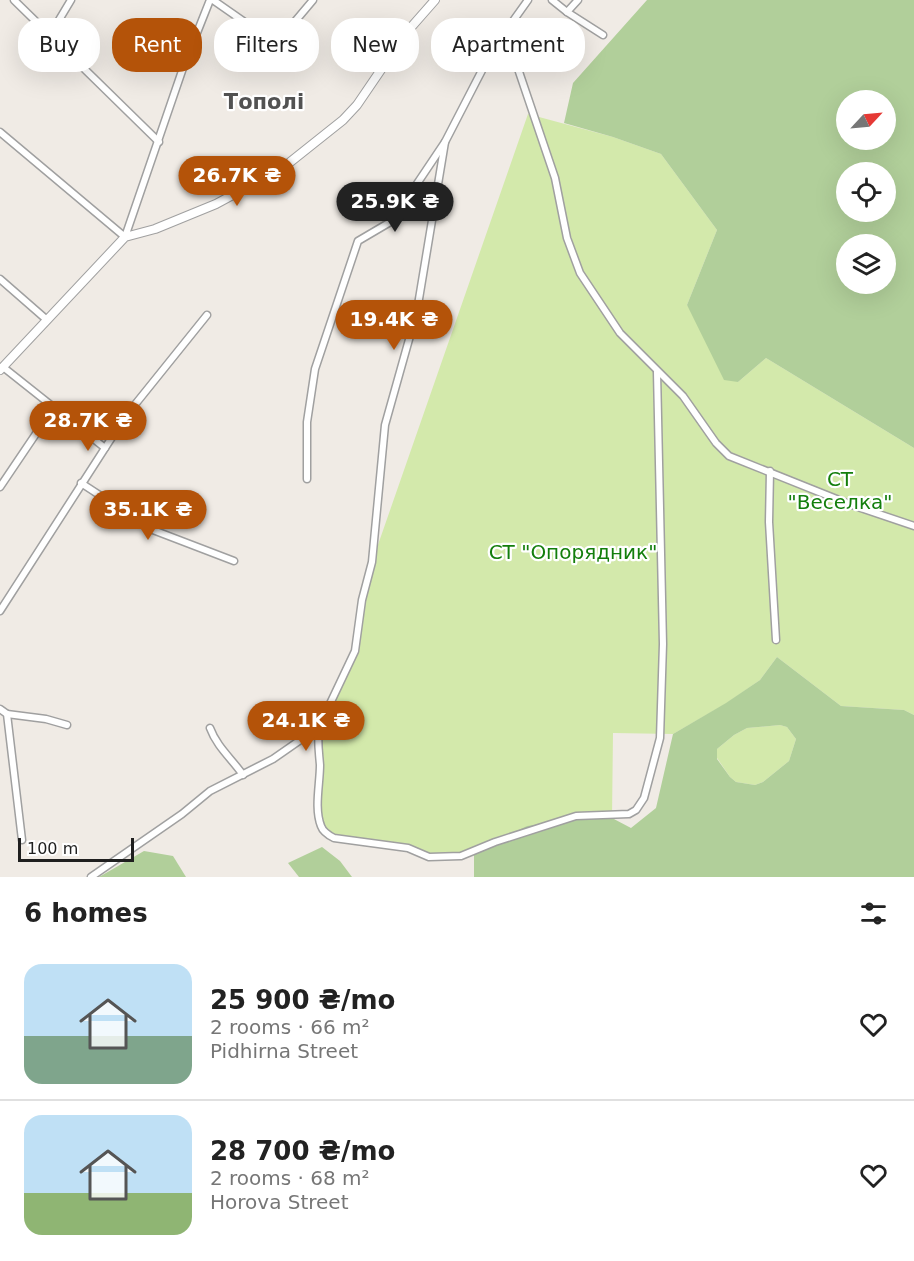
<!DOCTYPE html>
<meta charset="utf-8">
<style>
:root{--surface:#fff;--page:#f2f2f2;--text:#222;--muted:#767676;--line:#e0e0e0;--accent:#b45309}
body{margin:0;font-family:"DejaVu Sans",sans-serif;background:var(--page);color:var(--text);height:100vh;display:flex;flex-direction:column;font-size:22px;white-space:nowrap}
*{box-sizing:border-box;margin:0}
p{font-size:20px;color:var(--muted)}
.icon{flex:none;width:33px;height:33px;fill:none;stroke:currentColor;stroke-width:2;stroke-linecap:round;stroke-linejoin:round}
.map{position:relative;height:877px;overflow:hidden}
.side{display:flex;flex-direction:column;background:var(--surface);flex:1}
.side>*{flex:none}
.guide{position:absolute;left:18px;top:18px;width:600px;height:54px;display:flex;gap:12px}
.needle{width:39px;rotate:64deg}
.fabs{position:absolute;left:836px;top:90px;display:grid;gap:12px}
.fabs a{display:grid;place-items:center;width:60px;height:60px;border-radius:50%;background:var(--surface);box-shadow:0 6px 24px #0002;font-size:30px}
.scale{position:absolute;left:18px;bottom:15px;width:116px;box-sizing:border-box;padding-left:6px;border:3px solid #1f1f1f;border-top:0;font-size:16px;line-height:21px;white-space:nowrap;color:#1f1f1f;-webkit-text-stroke:4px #fff;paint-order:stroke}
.price{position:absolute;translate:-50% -51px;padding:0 14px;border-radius:21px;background:var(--accent);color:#fff;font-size:20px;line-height:39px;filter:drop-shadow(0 2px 3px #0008)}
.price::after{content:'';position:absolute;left:50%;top:36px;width:18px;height:14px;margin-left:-9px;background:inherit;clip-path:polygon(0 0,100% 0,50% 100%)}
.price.selected{background:#222;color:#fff}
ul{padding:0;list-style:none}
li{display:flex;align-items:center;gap:18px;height:150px;padding:0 24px}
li+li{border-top:2px solid var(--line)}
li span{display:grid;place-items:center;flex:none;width:168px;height:120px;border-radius:18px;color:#555}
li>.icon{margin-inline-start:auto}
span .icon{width:72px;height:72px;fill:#fffc;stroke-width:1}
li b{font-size:26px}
h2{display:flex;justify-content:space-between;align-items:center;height:72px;padding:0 24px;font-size:26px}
.pill{padding:0 21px;border-radius:24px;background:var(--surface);box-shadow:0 6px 24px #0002;font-size:21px;line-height:54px}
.pill.selected{background:var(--accent);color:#fff}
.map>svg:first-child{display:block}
.grass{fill:#d3e9ab}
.forest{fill:#b1cf9a;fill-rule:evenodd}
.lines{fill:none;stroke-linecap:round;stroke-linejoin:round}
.minor-casing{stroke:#a0a0a0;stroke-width:9}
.tertiary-casing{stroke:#a0a0a0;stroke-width:10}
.minor{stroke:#fff;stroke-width:6}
.tertiary{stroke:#fff;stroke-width:8}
.labels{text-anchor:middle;stroke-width:4.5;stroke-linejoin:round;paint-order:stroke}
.park-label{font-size:20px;fill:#137e0c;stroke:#fff}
.neighbourhood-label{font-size:21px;font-weight:bold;fill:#525252;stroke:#fff}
</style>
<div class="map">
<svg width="914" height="877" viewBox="0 0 914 877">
<rect width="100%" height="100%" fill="#f0ebe5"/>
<g class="grass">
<path d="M 528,114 L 613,137 L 661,154 L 717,230 L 687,305 L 738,382 L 766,358 L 914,448 L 914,715 L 904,710 L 841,706 L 777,657 L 760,680 L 727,703 L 673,734 L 613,733 L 612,818 L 595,817 L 474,852 L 429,857 L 419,851 L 334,838 L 320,824 L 319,727 L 355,651 L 372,562 Z"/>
<path d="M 780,725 L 787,727 L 796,739 L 789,761 L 763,782 L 755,785 L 736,782 L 730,777 L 717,758 L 717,749 L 734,735 L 747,728 Z"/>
</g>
<g class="forest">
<path d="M 647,0 L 914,0 L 914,448 L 766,358 L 738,382 L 724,380 L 687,305 L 717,230 L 661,154 L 613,137 L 564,123 L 573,83 ZM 885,100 L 885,140 L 846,140 L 846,100 ZM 885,172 L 885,212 L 846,212 L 846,172 ZM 885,244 L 885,284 L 846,284 L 846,244 Z"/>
<path d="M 777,657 L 841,706 L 904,710 L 914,715 L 914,877 L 474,877 L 474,852 L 527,826 L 595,817 L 612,818 L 631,828 L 656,808 L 673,734 L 726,703 L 760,680 ZM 780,725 L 787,727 L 796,739 L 789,761 L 763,782 L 755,785 L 736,782 L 730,777 L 717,759 L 717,749 L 734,735 L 747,728 Z"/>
<path d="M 322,847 L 340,861 L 352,877 L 299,877 L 288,863 Z"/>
<path d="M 144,851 L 173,856 L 186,877 L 99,877 Z"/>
</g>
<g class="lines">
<defs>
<g id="minor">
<path d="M 14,0 L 159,142"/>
<path d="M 213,0 L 276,44 L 313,0"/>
<path d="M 552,0 L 567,12 L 603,35"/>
<path d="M 567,12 L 578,0"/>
<path d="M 50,35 L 71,0"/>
<path d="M 503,36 L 513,54 L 555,178 L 567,238 L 580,273 L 620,333 L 683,396 L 716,443 L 729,456 L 849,504 L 914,526"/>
<path d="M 0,132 L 125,237 L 183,68 L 210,0"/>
<path d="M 445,142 L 417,311 L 385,425 L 372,562 L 362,600 L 355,651 L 319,727 C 317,740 319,752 320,765 C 320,784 314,808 321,826 C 323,832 328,835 334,838 L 408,848 L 429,857 L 461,856 L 495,842 L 576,816 L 629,814 L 636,810 L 644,798 L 660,738 L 663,644 L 657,372"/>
<path d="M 0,279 L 47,320"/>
<path d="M 3,367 L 105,448"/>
<path d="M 770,471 L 769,522 L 776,640"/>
<path d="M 307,479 L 307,422 L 315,369 L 358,241 L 392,221 L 445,142 L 493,49 L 528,0"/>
<path d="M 81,483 L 153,530 L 234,561"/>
<path d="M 0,487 L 54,407"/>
<path d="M 0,611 L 125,417 L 207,315"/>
<path d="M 0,709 L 7,714 L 22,840"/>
<path d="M 7,714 L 46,719 L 67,725"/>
<path d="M 210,728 C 217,747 232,759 243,775"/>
<path d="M 91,877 L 182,814 L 210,791 L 273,759 L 319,727"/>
</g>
<path id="tertiary" d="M 0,370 L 125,237 L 155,229 L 216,204 L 253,184 L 289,163 L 343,120 L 357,105 L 406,33 L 435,0"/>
</defs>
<use href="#minor" class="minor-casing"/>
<use href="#tertiary" class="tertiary-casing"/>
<use href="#minor" class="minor"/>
<use href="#tertiary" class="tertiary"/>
</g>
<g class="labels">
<g class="park-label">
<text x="840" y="486">СТ<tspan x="840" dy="23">"Веселка"</tspan></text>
<text x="573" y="559">СТ "Опорядник"</text>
</g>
<g class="neighbourhood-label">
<text x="264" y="109">Тополі</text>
</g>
</g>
</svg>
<div class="fabs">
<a><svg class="needle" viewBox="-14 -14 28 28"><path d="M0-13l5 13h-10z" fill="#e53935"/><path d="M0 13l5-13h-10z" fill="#767676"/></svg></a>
<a><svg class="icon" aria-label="locate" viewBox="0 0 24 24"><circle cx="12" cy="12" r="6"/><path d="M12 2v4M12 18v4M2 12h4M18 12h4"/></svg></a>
<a><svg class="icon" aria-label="layers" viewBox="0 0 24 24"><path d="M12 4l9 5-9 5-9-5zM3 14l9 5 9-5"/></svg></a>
</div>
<div class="scale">100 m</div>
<b class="price" style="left:237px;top:207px">26.7K ₴</b>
<b class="price selected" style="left:395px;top:233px">25.9K ₴</b>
<b class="price" style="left:394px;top:351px">19.4K ₴</b>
<b class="price" style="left:88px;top:452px">28.7K ₴</b>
<b class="price" style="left:148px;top:541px">35.1K ₴</b>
<b class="price" style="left:306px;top:752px">24.1K ₴</b>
<div class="guide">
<a class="pill">Buy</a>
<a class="pill selected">Rent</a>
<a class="pill">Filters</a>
<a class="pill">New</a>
<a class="pill">Apartment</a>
</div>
</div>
<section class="side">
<h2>6 homes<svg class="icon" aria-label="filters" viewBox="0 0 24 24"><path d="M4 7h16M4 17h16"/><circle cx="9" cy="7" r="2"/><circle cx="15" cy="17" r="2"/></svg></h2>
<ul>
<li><span style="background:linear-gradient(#bfe0f5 60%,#7fa58c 0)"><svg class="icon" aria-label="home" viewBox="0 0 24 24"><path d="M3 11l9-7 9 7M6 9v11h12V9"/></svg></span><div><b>25 900 ₴/mo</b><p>2 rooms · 66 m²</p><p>Pidhirna Street</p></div><svg class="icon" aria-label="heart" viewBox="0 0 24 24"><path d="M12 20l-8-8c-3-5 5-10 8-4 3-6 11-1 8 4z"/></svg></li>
<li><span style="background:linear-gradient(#bfe0f5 65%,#8fb573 0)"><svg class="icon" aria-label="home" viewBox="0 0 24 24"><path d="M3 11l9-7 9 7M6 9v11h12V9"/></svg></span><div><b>28 700 ₴/mo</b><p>2 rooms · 68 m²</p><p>Horova Street</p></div><svg class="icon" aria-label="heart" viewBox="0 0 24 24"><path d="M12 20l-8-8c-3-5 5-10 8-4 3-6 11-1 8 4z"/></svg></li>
</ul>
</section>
